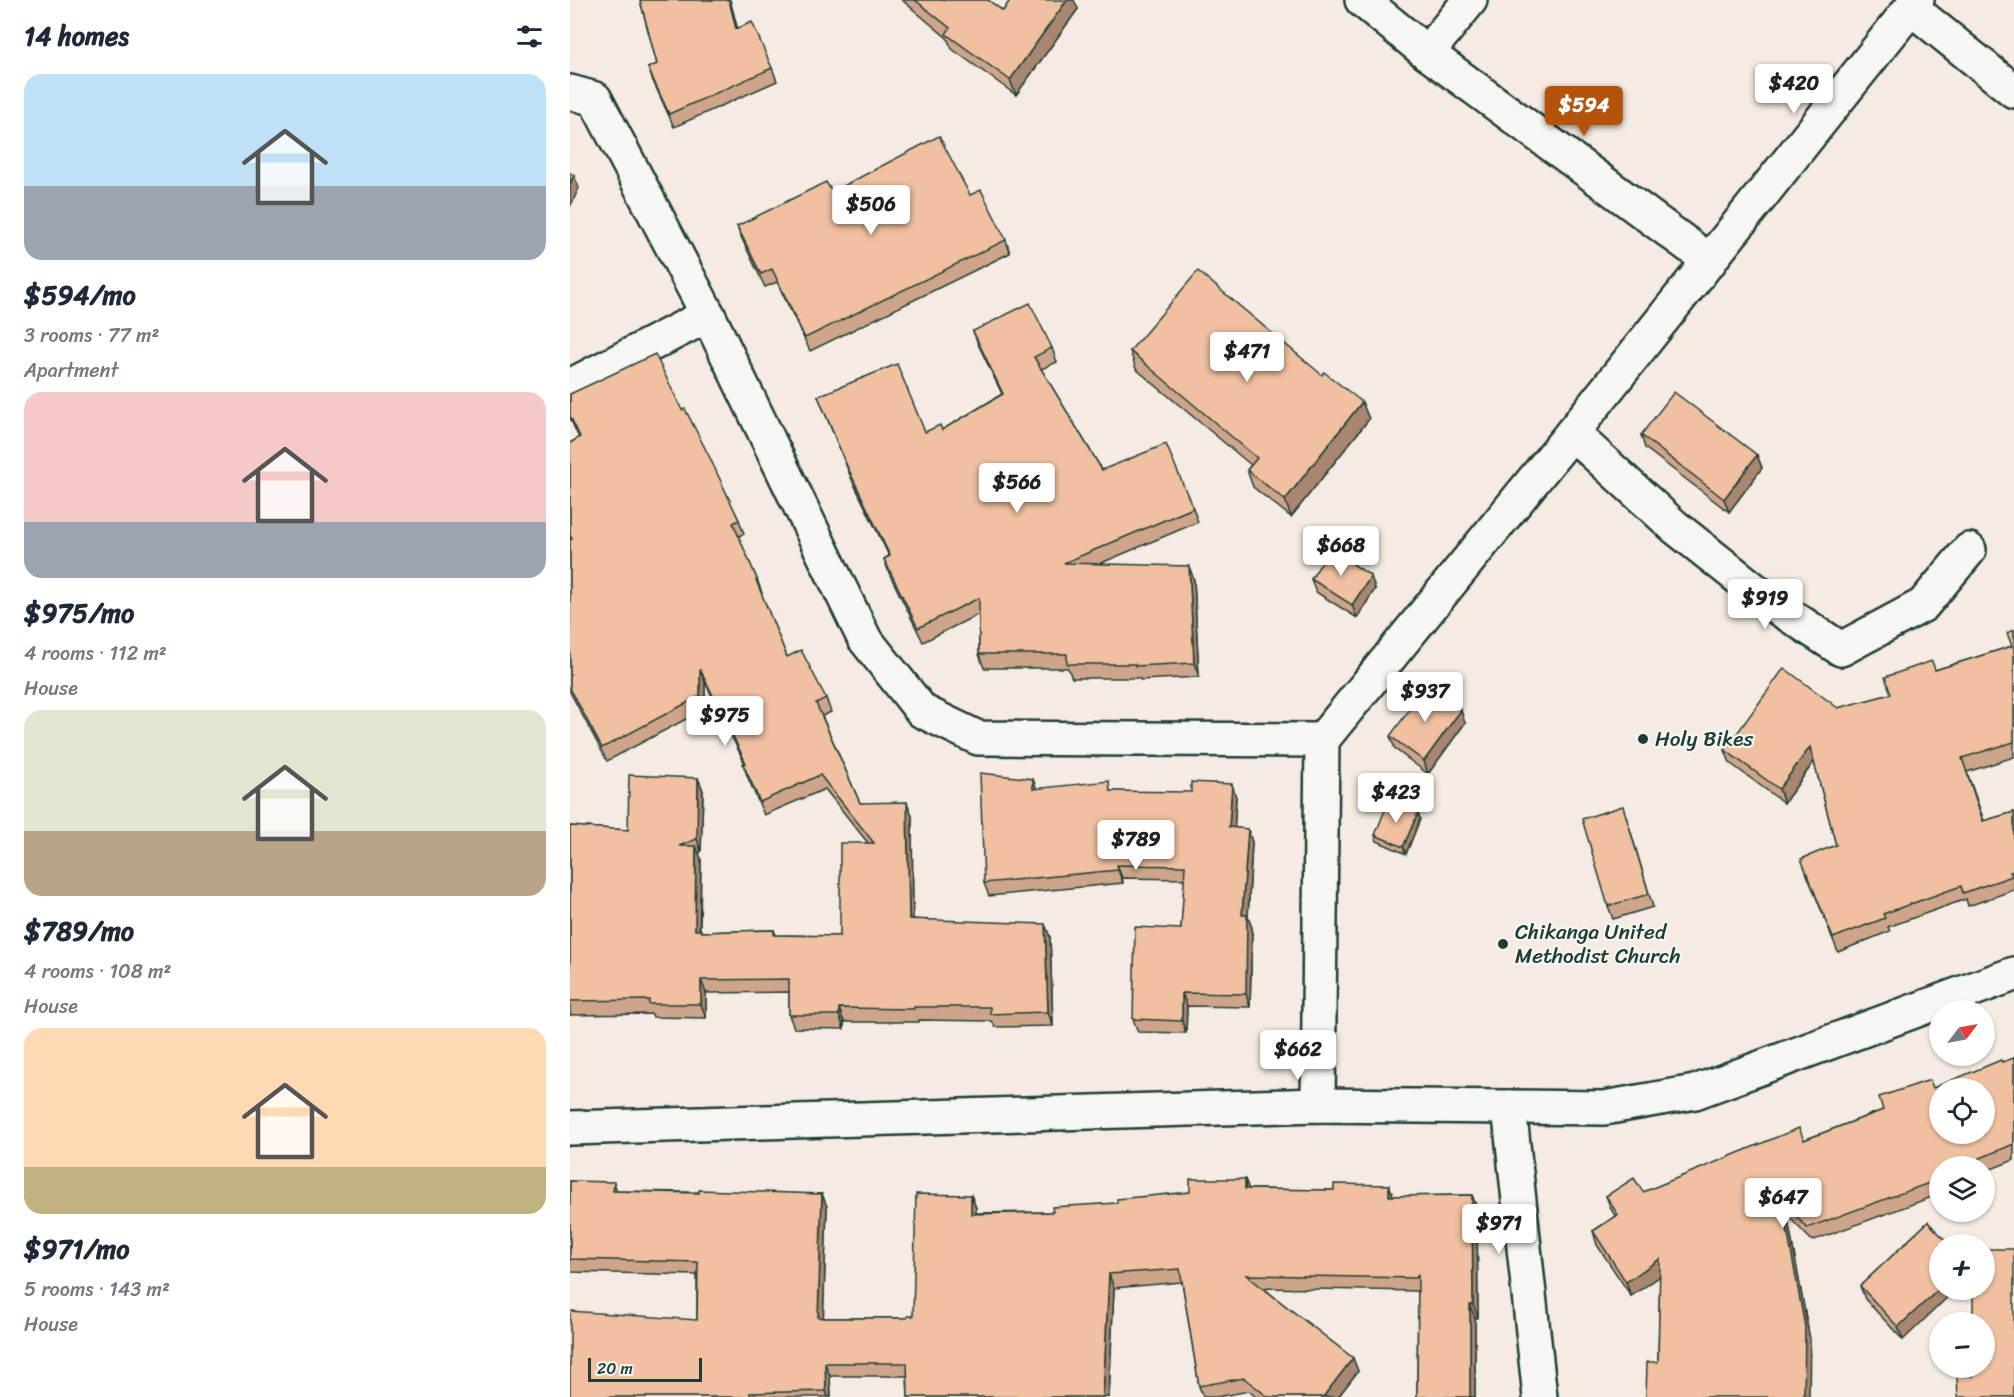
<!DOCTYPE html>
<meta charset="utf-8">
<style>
:root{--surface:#fff;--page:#f6f6f7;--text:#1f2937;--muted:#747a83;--accent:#b45309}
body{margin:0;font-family:Sriracha,sans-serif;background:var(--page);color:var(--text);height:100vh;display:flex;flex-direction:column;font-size:22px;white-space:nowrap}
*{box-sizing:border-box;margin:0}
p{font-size:20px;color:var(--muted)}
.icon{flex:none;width:33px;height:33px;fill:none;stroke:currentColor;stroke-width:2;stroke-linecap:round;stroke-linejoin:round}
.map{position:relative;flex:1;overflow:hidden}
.panel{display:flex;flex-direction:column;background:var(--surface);width:570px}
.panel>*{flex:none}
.needle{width:39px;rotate:58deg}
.controls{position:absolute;left:1359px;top:1000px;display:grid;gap:12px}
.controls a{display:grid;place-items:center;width:66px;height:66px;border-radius:50%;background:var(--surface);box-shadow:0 2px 4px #0004;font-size:30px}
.scale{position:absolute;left:18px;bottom:15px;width:114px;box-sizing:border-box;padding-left:6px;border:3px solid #1f3d34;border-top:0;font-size:16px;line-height:21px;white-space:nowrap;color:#1f3d34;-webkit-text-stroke:4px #f6f6f2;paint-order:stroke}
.price{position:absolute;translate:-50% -51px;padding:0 14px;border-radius:6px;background:#fff;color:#222;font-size:20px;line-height:39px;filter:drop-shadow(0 2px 3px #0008)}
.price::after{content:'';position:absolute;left:50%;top:36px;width:18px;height:14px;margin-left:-9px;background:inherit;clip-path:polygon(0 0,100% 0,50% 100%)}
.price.current{background:var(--accent);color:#fff}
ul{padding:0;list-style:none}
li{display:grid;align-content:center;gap:12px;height:318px;padding:0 24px}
li span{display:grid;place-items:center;height:186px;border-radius:18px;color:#555}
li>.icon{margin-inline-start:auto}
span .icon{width:108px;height:108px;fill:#fffc;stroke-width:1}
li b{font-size:26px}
h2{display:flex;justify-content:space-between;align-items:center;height:72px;padding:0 24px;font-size:26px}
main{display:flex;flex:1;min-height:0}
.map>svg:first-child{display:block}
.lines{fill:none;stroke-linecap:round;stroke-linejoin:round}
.minor-casing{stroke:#1f3d34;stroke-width:38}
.minor{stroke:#f6f6f2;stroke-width:33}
.wall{fill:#cea58a;stroke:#1f3d34;stroke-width:1.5}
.shaded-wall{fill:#a88670;stroke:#1f3d34;stroke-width:1.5}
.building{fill:#f0c0a0;stroke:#1f3d34;stroke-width:1.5;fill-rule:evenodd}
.poi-dot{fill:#1f3d34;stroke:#f6f6f2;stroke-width:2}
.labels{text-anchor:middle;stroke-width:4.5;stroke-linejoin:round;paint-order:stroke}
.poi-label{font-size:21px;fill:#1f3d34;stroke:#f6f6f2;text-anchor:start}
</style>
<main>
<section class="panel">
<h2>14 homes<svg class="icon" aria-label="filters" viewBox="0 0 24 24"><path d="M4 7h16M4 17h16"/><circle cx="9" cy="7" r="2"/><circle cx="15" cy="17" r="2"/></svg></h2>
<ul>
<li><span style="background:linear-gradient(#bfe0f5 60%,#9aa5b1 0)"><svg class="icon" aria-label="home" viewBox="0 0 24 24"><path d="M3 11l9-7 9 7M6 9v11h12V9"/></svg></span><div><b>$594/mo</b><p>3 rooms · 77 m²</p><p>Apartment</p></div></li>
<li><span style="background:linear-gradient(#f6c9c9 70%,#9aa5b1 0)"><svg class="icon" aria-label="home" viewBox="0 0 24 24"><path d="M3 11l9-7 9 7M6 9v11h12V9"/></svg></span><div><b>$975/mo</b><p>4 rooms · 112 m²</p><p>House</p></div></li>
<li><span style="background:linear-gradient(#dfe7d0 65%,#b9a48a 0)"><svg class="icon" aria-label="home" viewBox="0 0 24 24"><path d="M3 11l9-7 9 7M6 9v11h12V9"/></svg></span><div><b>$789/mo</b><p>4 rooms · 108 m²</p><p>House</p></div></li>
<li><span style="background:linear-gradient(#ffd9b3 75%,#c2b280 0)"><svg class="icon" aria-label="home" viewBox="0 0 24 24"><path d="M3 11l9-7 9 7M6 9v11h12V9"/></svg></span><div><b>$971/mo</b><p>5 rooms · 143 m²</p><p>House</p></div></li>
</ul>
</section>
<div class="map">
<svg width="1444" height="1397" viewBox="0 0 1444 1397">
<rect width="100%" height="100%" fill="#f5ebe2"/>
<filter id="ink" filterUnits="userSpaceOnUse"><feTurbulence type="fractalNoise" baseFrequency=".0167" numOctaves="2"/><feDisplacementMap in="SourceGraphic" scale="12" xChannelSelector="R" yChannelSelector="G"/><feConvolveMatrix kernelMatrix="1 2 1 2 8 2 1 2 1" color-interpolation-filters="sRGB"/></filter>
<g filter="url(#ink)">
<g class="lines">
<defs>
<g id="minor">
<path d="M 792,0 L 857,53 L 1140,261"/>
<path d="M 1341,8 L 1444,91"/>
<path d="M 857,53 L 900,0"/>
<path d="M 0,92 L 25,99 L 138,315 L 294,638 L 352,711 L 408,738 L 752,740"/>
<path d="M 0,386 L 138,315"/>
<path d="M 1002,433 L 1105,527 L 1202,604 L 1271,649 L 1353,605 L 1399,550"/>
<path d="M 748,1105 L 752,740 L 1002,433 L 1347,0"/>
<path d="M 939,1107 L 970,1397"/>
<path d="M 0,1128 L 748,1105 L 1034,1108 L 1125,1092 L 1444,974"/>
</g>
</defs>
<use href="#minor" class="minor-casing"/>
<use href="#minor" class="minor"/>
</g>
<g class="wall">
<path d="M 70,0 L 160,0 L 167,28 L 202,68 L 207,81 L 104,127 L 83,81 L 78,68 L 87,64 Z"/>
<path d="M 332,0 L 418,0 L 433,11 L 508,9 L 446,95 L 382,49 L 377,38 Z"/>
<path d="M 262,192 L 400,195 L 436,240 L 440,253 L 240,351 L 207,282 L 195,287 L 172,239 L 167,226 Z"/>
<path d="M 403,331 L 482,348 L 487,362 L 471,369 L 532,470 L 623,508 L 628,522 L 529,564 L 624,580 L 629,677 L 570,680 L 569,678 L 502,678 L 498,668 L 414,668 L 409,654 L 409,614 L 353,642 L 319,573 L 314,559 L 319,556 L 282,480 L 248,396 L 355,432 L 372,430 L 432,394 L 408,344 Z"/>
<path d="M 560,351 L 752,375 L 799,419 L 721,517 L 683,487 L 677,470 L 681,465 L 566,369 Z"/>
<path d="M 0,394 L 112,410 L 169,520 L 174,534 L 168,536 L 187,579 L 192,593 L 191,593 L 217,657 L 256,698 L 261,712 L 252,716 L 290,803 L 342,816 L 343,919 L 480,937 L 483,1026 L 425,1027 L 422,1021 L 349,1020 L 349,1022 L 274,1022 L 274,1029 L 224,1028 L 219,1015 L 219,992 L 136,993 L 136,1018 L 83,1017 L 82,1014 L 0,1015 L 0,826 L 58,830 L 128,778 L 133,791 L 131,852 L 129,853 L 131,859 L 130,930 L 132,932 L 204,930 L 206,935 L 270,936 L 298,843 L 255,789 L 194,815 L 178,778 L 173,764 L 175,764 L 135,682 L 135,709 L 37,761 L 0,692 L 0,443 L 9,438 L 0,418 Z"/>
<path d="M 1071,435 L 1187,455 L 1192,468 L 1159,512 L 1075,448 Z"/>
<path d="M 741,579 L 805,589 L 787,618 L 746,592 Z"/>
<path d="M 1444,630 L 1444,757 L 1397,772 L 1414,821 L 1444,812 L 1444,890 L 1398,906 L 1396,899 L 1318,927 L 1320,931 L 1268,952 L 1236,872 L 1266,845 L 1244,762 L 1214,803 L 1160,763 L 1155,750 L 1268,708 L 1321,694 L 1365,670 L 1442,646 Z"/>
<path d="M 895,723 L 858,774 L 825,749 L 820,736 Z"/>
<path d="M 467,789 L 543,791 L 666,797 L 664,828 L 682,842 L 678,917 L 682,928 L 680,1007 L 617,1006 L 616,1033 L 568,1032 L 563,1019 L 611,929 L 615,879 L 552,878 L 553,883 L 419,896 L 414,883 Z"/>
<path d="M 848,813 L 850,819 L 836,854 L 807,841 L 805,835 Z"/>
<path d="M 1057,819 L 1083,907 L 1043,919 L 1038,906 Z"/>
<path d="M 1444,1058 L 1444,1160 L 1414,1172 L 1414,1167 L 1370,1167 L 1370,1194 L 1242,1241 L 1217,1215 L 1240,1340 L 1088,1362 L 1090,1276 L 1061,1296 L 1027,1245 L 1023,1231 L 1045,1216 L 1041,1209 L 1036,1196 L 1073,1192 L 1234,1140 L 1313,1110 L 1363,1088 Z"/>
<path d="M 0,1181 L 47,1191 L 252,1194 L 257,1207 L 253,1318 L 337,1318 L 343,1316 L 401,1195 L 406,1208 L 406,1213 L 483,1212 L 547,1203 L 679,1189 L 764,1190 L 819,1185 L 823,1196 L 902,1195 L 907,1209 L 908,1318 L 905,1318 L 905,1397 L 847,1397 L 848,1291 L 694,1288 L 788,1371 L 768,1397 L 686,1397 L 679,1391 L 647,1397 L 633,1397 L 629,1386 L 612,1282 L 544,1288 L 539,1397 L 338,1397 L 337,1376 L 260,1376 L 261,1397 L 0,1397 L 127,1320 L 127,1275 L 0,1272 Z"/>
<path d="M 1358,1222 L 1333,1340 L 1295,1299 L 1290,1286 Z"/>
</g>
<g class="shaded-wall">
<path d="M 159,0 L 160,0 L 171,42 L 166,29 Z"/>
<path d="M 497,0 L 504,0 L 508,9 L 446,95 L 440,80 Z"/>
<path d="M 4,175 L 9,188 L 0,207 L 0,184 Z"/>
<path d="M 792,402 L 799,419 L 721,517 L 715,500 Z"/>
<path d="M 1187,455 L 1192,468 L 1159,512 L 1154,499 Z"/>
<path d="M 619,566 L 624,580 L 629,677 L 624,663 Z"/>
<path d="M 801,576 L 805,589 L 787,618 L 782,605 Z"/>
<path d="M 130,669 L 135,682 L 135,709 L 130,696 Z"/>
<path d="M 891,710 L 895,723 L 858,774 L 854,761 Z"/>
<path d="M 1240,747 L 1245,760 L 1214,803 L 1209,789 Z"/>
<path d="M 128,778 L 133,791 L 131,852 L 127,839 Z"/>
<path d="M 463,779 L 468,792 L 463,789 Z"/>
<path d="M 662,784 L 666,797 L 664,840 L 659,827 Z"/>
<path d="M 337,802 L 342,816 L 343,932 L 339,919 Z"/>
<path d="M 848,813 L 850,819 L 836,854 L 833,847 Z"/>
<path d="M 678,829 L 682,842 L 678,917 L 682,928 L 680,1007 L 676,994 L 672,915 Z"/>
<path d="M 126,846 L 131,859 L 129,943 L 125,930 Z"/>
<path d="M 547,865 L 552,878 L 553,883 L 548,870 Z"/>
<path d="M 475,924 L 480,937 L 483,1026 L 478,1012 Z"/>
<path d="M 131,980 L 136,993 L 136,1018 L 131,1004 Z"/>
<path d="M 612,993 L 617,1006 L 616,1033 L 612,1021 Z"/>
<path d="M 269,1008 L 274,1022 L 274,1029 L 269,1015 Z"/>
<path d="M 675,1179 L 680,1192 L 675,1189 Z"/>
<path d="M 44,1182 L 48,1195 L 43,1191 Z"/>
<path d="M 819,1185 L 824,1198 L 819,1196 Z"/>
<path d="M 252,1194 L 257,1207 L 253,1330 L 248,1317 Z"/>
<path d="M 401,1195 L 406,1208 L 406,1227 L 401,1214 Z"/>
<path d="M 902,1195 L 907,1209 L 908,1318 L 903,1305 Z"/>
<path d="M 1212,1202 L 1217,1215 L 1240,1340 L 1239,1397 L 1234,1397 Z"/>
<path d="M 1090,1259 L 1095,1273 L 1061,1296 L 1056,1282 Z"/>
<path d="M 539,1274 L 544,1288 L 539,1397 L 533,1397 Z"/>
<path d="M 1370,1288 L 1370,1290 L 1385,1290 L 1333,1340 L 1328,1327 Z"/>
<path d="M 900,1305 L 905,1318 L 905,1397 L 900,1397 Z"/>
<path d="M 783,1358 L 788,1371 L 768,1397 L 753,1397 Z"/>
<path d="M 255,1363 L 260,1376 L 261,1397 L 258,1397 L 256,1391 Z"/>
</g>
<g class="building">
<path d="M 70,0 L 159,0 L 166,29 L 182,22 L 202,68 L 99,114 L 78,68 L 87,64 Z"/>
<path d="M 345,0 L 418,0 L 433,11 L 440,0 L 497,0 L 440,80 L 376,34 L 380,28 Z"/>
<path d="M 369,136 L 400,195 L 411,190 L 436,240 L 235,338 L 202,269 L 191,274 L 167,226 L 256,182 L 262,192 Z"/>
<path d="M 0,173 L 4,175 L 0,184 Z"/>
<path d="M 628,271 L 752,375 L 754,372 L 792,402 L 715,500 L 677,470 L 687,458 L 560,351 Z"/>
<path d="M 460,303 L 482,348 L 464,357 L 532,470 L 596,444 L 623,508 L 494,563 L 619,566 L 624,663 L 565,666 L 565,664 L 497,664 L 497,654 L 409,654 L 409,598 L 348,628 L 314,559 L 320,556 L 277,466 L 248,396 L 327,364 L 355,432 L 370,425 L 372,430 L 433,394 L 403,331 Z"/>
<path d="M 85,354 L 112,410 L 115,409 L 139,456 L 169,520 L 163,523 L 187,579 L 186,580 L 217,657 L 231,650 L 256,698 L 246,703 L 290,803 L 337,802 L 339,919 L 475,924 L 478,1012 L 420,1014 L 420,1007 L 344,1007 L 344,1009 L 269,1008 L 269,1015 L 219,1015 L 219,979 L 131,980 L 131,1004 L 79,1004 L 79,1000 L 0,1001 L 0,826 L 58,830 L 59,775 L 128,778 L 127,839 L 109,846 L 126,846 L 125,930 L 131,930 L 131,932 L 204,930 L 204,935 L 270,936 L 270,843 L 304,843 L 250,775 L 190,802 L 173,764 L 176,763 L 130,669 L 130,696 L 32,748 L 0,688 L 0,540 L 2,539 L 0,535 L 0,443 L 10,437 L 0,416 L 0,394 Z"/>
<path d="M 1104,392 L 1187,455 L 1154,499 L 1071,435 Z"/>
<path d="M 760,549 L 801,576 L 782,605 L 741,579 Z"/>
<path d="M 1444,630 L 1444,742 L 1392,758 L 1413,821 L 1444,812 L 1444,871 L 1440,872 L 1442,876 L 1393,893 L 1391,886 L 1313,914 L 1315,918 L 1263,938 L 1231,859 L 1266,845 L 1240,747 L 1209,789 L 1155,750 L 1214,668 L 1268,708 L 1321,694 L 1315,677 L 1362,661 L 1365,670 L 1442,646 L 1437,633 Z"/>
<path d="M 857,686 L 891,710 L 854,761 L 820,736 Z"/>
<path d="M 410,773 L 463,779 L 463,789 L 539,781 L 540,791 L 621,792 L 621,782 L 662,784 L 659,827 L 678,829 L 672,915 L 677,915 L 676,994 L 612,993 L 612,1021 L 563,1019 L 565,927 L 611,929 L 615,866 L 547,865 L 548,870 L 414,883 Z"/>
<path d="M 819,800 L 848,813 L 833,847 L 805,835 Z"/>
<path d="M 1053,806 L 1079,894 L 1038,906 L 1012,819 Z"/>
<path d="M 1444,1058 L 1444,1144 L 1389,1167 L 1370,1167 L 1370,1179 L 1237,1228 L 1212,1202 L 1235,1327 L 1234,1397 L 1076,1397 L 1077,1362 L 1088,1362 L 1090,1259 L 1056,1282 L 1023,1231 L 1048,1215 L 1036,1196 L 1064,1178 L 1073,1192 L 1229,1128 L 1234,1140 L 1313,1110 L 1309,1097 L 1360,1080 L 1363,1088 L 1431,1060 L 1432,1062 ZM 1370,1089 L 1414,1089 L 1414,1134 L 1370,1134 Z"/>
<path d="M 620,1179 L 675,1179 L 675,1189 L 764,1190 L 764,1184 L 819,1185 L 819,1196 L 902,1195 L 903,1305 L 900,1305 L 900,1397 L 847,1397 L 848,1275 L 846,1278 L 676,1275 L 783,1358 L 753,1397 L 698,1397 L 674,1378 L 629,1386 L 610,1269 L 539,1274 L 533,1397 L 338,1397 L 337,1363 L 255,1363 L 256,1391 L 180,1393 L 180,1397 L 0,1397 L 0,1311 L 127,1320 L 128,1262 L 0,1259 L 0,1181 L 44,1182 L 43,1191 L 129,1193 L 129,1190 L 252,1194 L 248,1317 L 254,1318 L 337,1318 L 337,1316 L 343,1316 L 346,1194 L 401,1195 L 401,1214 L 483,1212 L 482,1207 L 547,1203 L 547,1199 L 620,1192 Z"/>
<path d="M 1358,1222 L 1380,1245 L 1370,1245 L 1370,1288 L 1328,1327 L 1290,1286 Z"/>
<path d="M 1414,1249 L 1444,1249 L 1444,1397 L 1388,1397 L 1387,1376 L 1402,1376 L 1403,1368 L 1414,1368 L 1414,1323 L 1403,1323 L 1403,1290 L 1414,1290 Z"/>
</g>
</g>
<g class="poi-dot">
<circle cx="1073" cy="739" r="6"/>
<circle cx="933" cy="944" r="6"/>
</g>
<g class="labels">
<g class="poi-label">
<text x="1085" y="746">Holy Bikes</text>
<text x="945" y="939">Chikanga United<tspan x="945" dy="24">Methodist Church</tspan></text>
</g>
</g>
</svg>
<div class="controls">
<a><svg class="needle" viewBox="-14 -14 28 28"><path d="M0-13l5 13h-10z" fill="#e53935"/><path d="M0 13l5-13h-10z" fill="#747a83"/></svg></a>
<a><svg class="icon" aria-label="locate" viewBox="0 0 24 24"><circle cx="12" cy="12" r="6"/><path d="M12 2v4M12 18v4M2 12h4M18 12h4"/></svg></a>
<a><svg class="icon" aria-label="layers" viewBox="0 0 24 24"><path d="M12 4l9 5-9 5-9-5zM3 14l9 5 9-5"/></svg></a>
<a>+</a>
<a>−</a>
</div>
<div class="scale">20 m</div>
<b class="price" style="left:1224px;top:115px">$420</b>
<b class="price current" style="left:1014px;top:137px">$594</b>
<b class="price" style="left:301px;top:236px">$506</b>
<b class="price" style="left:677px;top:383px">$471</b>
<b class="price" style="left:447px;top:514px">$566</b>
<b class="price" style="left:771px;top:577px">$668</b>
<b class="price" style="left:1195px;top:630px">$919</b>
<b class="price" style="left:855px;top:723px">$937</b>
<b class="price" style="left:155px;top:747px">$975</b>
<b class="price" style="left:826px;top:824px">$423</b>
<b class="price" style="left:566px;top:871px">$789</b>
<b class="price" style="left:728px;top:1081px">$662</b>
<b class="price" style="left:1213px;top:1229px">$647</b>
<b class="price" style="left:929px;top:1255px">$971</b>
</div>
</main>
